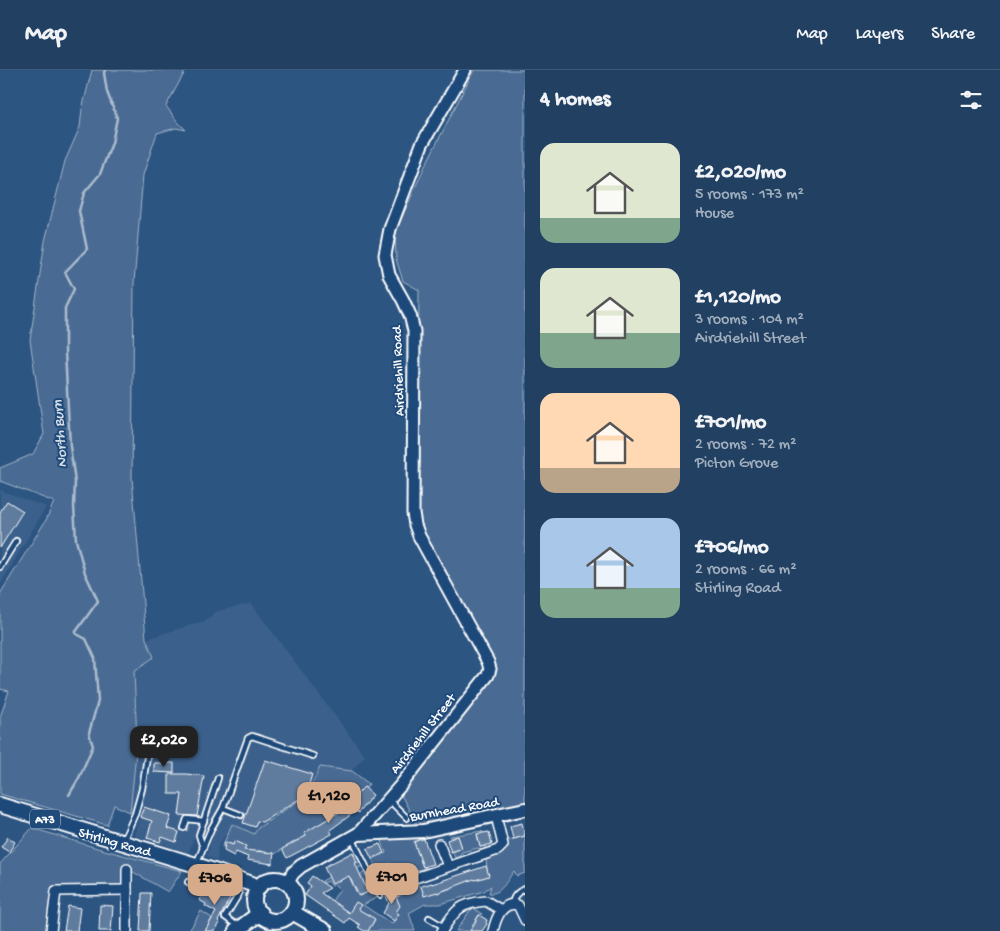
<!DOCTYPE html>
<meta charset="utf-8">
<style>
:root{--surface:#214062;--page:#2d4b6b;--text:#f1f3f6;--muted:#a2afbe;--line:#3e5977;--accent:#d6ab8b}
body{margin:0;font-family:"Gochi Hand",sans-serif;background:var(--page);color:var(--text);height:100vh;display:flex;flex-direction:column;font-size:19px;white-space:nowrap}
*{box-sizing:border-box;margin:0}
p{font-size:16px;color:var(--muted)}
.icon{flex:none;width:28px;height:28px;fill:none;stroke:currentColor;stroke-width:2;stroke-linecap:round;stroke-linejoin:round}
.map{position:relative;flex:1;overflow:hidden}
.side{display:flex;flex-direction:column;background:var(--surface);width:475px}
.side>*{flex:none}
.price{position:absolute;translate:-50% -42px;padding:0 11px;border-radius:10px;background:var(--accent);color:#111;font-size:16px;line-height:32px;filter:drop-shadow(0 1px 2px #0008)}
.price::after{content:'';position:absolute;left:50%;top:30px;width:15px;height:11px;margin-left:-8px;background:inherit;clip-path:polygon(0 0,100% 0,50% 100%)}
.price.on{background:#222;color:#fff}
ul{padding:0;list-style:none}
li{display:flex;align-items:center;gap:15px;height:125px;padding:0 15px}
li span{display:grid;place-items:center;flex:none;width:140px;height:100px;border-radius:15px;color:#555}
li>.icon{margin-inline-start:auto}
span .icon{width:60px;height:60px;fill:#fffc;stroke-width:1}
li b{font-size:21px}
h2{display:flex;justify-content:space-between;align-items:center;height:60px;padding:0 15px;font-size:21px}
header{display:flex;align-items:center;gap:30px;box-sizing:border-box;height:70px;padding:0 25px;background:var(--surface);border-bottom:1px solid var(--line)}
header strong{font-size:24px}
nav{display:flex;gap:28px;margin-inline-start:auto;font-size:18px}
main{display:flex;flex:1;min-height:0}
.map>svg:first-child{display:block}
.built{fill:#3b618b}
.green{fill:#486b92;stroke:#a4b5c8}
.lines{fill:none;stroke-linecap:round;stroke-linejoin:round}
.stream{stroke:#acbcce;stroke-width:2.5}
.building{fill:#5e7c9f;stroke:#fff}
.service-casing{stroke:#fff;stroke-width:8}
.minor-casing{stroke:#fff;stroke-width:12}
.tertiary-casing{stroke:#fff;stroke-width:15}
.secondary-casing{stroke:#fff;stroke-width:16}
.primary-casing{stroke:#fff;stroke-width:18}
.service{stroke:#1f4a7a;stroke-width:4.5}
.minor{stroke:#1f4a7a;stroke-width:9}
.tertiary{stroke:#1f4a7a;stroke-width:11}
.secondary{stroke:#1f4a7a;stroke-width:12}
.primary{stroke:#1f4a7a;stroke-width:14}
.labels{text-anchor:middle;stroke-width:4;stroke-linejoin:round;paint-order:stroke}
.shield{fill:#1f4a7a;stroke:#bcc9d7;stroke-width:1}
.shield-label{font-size:12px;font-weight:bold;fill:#fff}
.street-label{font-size:14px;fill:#fff;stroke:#1f4a7a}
.water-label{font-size:15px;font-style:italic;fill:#d5dde6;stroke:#1f4a7a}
</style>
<header>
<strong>Map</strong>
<nav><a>Map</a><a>Layers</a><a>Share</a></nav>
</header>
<main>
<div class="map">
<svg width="525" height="861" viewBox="0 0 525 861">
<rect width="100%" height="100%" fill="#2c5582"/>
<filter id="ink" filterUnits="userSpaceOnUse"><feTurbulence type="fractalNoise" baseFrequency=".02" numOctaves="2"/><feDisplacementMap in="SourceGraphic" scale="10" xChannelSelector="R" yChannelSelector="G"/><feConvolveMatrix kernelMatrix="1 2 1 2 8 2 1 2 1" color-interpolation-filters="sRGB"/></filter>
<g filter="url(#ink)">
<g class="built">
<path d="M 0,420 L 46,437 L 0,515 Z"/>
<path d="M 251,533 L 365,686 L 350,702 L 320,697 L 307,725 L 258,758 L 254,764 L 232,754 L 218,776 L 217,791 L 207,786 L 212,769 L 207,768 L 195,765 L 188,783 L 135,765 L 140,748 L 139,745 L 130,742 L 137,673 L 134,601 L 154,587 L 146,569 L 207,550 L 215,542 Z"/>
</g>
<g class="green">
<path d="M 92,0 L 186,0 L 166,36 L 177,51 L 186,60 L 176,58 L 157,63 L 143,105 L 134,213 L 132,408 L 146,569 L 154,587 L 134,601 L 137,673 L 130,742 L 114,735 L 107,755 L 0,724 L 0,647 L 9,621 L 0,619 L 0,524 L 46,450 L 54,432 L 0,411 L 0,398 L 33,384 L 44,364 L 30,270 L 45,171 L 65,91 L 80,57 L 82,39 Z"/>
<path d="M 474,0 L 525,0 L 525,734 L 473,747 L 417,755 L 400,723 L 493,602 L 429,474 L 419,448 L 417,433 L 419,220 L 403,211 L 396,189 L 395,163 L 424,98 Z"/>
<path d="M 320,697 L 352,701 L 369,714 L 366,718 L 364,717 C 344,739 330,749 304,763 L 306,767 L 301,768 L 273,785 L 258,780 L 257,786 L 243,785 L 242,785 L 245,776 L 235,771 L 233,775 L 226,772 L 223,777 L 222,777 L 232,754 L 254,764 L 258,758 L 307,725 Z"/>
<path d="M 32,758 L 97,778 L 182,801 L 168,822 L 128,799 L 127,820 L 57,821 L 51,861 L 0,861 L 0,794 Z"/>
<path d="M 482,761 L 483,763 L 477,764 L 480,777 L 485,776 L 486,779 L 480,780 L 478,778 L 462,782 L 460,786 L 455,788 L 453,782 L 462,778 L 458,766 L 450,768 L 450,766 Z"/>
<path d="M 525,766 L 525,803 L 517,806 L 514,801 C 507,810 501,825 489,823 L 491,816 L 484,821 L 440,834 L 425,834 L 409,843 L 415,861 L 368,861 L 375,850 L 367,844 L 354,846 L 335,833 L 328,842 L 326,840 L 340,819 L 335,815 L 332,816 L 328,811 L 324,813 L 322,811 L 331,806 L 337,812 L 343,809 L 341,800 L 360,791 L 362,796 L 348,804 L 358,826 L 368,822 L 360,805 L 365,802 L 378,827 L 363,835 L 392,854 L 399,844 L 396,842 L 396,827 L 402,825 L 390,793 L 377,799 L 372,789 L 386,783 L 381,768 L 423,767 L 414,772 L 418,784 L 426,781 L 419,788 L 423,797 L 427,797 L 414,802 L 419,817 L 435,815 L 438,823 L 452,818 L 449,811 L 473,803 L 475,810 L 488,806 L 486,790 C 496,786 507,783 507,771 Z"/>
<path d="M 475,838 L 476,840 L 482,844 L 479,845 L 472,855 L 477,859 L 470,861 L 456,861 L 471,839 Z"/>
<path d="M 201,841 L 212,848 L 205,861 L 189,861 Z"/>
</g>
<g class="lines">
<path class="stream" d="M 69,725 L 79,708 L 93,676 L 89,663 L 98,631 L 95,588 L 86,569 L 75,563 L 98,531 L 85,503 L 76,470 L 74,436 L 75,412 L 70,376 L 65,282 L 65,238 L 74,219 L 65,202 L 87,179 L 79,141 L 84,123 L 100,104 L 112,73 L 117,48 L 107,22 L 104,3 L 105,0"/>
</g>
<g class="building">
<path d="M 7,431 L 23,441 L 0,478 L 0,442 Z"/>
<path d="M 265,690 L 312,704 L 306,725 L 262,752 L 257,751 L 255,757 L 243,753 Z"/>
<path d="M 154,693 L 174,693 L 174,703 L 154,702 Z"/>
<path d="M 169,704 L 186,704 L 204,706 L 197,746 L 179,745 L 182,724 L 169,724 Z"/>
<path d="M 364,717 L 373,725 L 358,743 L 356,741 L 330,760 L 332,764 L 287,788 L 282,779 L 306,766 L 304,763 L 338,743 Z"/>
<path d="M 144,737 L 171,746 L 167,758 L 179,762 L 176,772 L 162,767 L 160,772 L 147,768 L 152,751 L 140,747 Z"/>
<path d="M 522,753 L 525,766 L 513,769 L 510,756 Z"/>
<path d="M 489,762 L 492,774 L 480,777 L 477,764 Z"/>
<path d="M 458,766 L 462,778 L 451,782 L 447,770 Z"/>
<path d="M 8,767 L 15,772 L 9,782 L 1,777 Z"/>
<path d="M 421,769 L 424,769 L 433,794 L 423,797 L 414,772 Z"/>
<path d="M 235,771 L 246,776 L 244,780 L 274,783 L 272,794 L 247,790 L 248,787 L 236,782 L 234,786 L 224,781 L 225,772 L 233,775 Z"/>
<path d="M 380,774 L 384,783 L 372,789 L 367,779 Z"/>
<path d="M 353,782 L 357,792 L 355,793 L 368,822 L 359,826 L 349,806 L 332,814 L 324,797 Z"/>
<path d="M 486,796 L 489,806 L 475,810 L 474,809 L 437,823 L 437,822 L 424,826 L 421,816 L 432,813 L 432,814 Z"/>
<path d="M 312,806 L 330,818 L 321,823 L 349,843 L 356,832 L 361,835 L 358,839 L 375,849 L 368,861 L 364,861 L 358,857 L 360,855 L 349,848 L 345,853 L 305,825 L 311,816 L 307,813 Z"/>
<path d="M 208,816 L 230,828 L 218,851 L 220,853 L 215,861 L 205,861 L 216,842 L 205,836 L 206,834 L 199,830 Z"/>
<path d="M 396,819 L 399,826 L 396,827 L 400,836 L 396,842 L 399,844 L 394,851 L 383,843 L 389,833 L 385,824 Z"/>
<path d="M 142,823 L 151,823 L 149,861 L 140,861 Z"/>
<path d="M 100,835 L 113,836 L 111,861 L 99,861 Z"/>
<path d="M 68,836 L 80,838 L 77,861 L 64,861 Z"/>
<path d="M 479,845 L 487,850 L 486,853 L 487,854 L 482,861 L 470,861 Z"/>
</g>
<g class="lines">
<defs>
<g id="service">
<path d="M 0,497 L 16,471"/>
<path d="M 389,730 L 407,748"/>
<path d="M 223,738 L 241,745"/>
<path d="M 184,758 L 187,749 L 204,751"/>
<path d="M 353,770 L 380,825"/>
<path d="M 123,771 L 135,744 L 142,719 L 147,687"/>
<path d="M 203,778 L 199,765 L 218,708"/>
<path d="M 197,792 L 211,759 L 223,738 L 248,668 L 252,666 L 313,686"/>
<path d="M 188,812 L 202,819 L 212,802"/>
<path d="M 239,824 L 225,847 L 239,857"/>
<path d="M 512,835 C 513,826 517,822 525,819"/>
<path d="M 429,848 L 444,857"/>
</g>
<g id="minor">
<path d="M 439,774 L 448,796"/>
<path d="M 418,807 L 498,780 L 503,775 L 496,746"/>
<path d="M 51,861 L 56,821 L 127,820"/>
<path d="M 127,861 L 127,799"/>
<path d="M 442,861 C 455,840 460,833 486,831 L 501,840"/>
<path d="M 493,861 C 496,848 502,831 518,835 L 525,850"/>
</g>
<path id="tertiary" d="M 358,764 L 401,715 L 488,605 L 490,599 L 488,592 L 419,466 L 415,455 L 413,443 L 414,261 L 410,245 L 403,230 L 389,205 L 385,185 L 390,159 L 422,74 L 465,0"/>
<path id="secondary" d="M 287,813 L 293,803 L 301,796 L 358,764 L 423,761 L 525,739"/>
<g id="primary">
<path d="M 0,735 L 196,795 L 252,814 L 258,818"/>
<circle cx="275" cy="830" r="21"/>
<path d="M 292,842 L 325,861"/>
<path d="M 236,861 L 260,843"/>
</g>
</defs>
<use href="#service" class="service-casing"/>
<use href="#minor" class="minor-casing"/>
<use href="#tertiary" class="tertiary-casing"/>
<use href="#secondary" class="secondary-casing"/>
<use href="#primary" class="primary-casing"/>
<use href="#service" class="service"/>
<use href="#minor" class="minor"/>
<use href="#tertiary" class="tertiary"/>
<use href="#secondary" class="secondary"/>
<use href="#primary" class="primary"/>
</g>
</g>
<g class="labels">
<rect class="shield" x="30" y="739.5" width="30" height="19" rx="4"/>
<g class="shield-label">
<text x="45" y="753">A73</text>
</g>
<g class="street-label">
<text transform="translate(397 301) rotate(-92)" y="5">Airdriehill Road</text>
<text transform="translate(422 663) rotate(-52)" y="5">Airdriehill Street</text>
<text transform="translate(454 738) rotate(-10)" y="5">Burnhead Road</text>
<text transform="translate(115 771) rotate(16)" y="5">Stirling Road</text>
</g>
<g class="water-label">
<text transform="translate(59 364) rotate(-94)" y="5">North Burn</text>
</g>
</g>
</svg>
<b class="price on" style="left:164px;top:698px">£2,020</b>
<b class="price" style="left:329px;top:754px">£1,120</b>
<b class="price" style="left:392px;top:835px">£701</b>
<b class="price" style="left:215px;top:836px">£706</b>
</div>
<section class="side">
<h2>4 homes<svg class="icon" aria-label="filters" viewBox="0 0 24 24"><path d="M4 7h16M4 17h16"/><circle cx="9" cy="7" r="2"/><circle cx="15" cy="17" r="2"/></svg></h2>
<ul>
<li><span style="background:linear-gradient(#dfe7d0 75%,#7fa58c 0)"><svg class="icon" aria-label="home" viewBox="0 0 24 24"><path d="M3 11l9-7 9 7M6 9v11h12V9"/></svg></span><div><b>£2,020/mo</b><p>5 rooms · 173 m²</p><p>House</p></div></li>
<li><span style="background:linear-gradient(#dfe7d0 65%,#7fa58c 0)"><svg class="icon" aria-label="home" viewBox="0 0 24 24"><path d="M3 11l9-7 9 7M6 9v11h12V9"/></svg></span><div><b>£1,120/mo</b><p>3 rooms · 104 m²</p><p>Airdriehill Street</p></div></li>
<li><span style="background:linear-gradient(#ffd9b3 75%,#b9a48a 0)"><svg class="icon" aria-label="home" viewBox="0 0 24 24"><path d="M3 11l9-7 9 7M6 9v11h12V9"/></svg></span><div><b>£701/mo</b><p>2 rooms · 72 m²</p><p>Picton Grove</p></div></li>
<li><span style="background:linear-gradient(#a9c7e8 70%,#7fa58c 0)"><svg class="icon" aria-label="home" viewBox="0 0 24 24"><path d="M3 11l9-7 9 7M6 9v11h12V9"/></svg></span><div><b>£706/mo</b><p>2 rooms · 66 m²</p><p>Stirling Road</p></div></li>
</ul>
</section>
</main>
